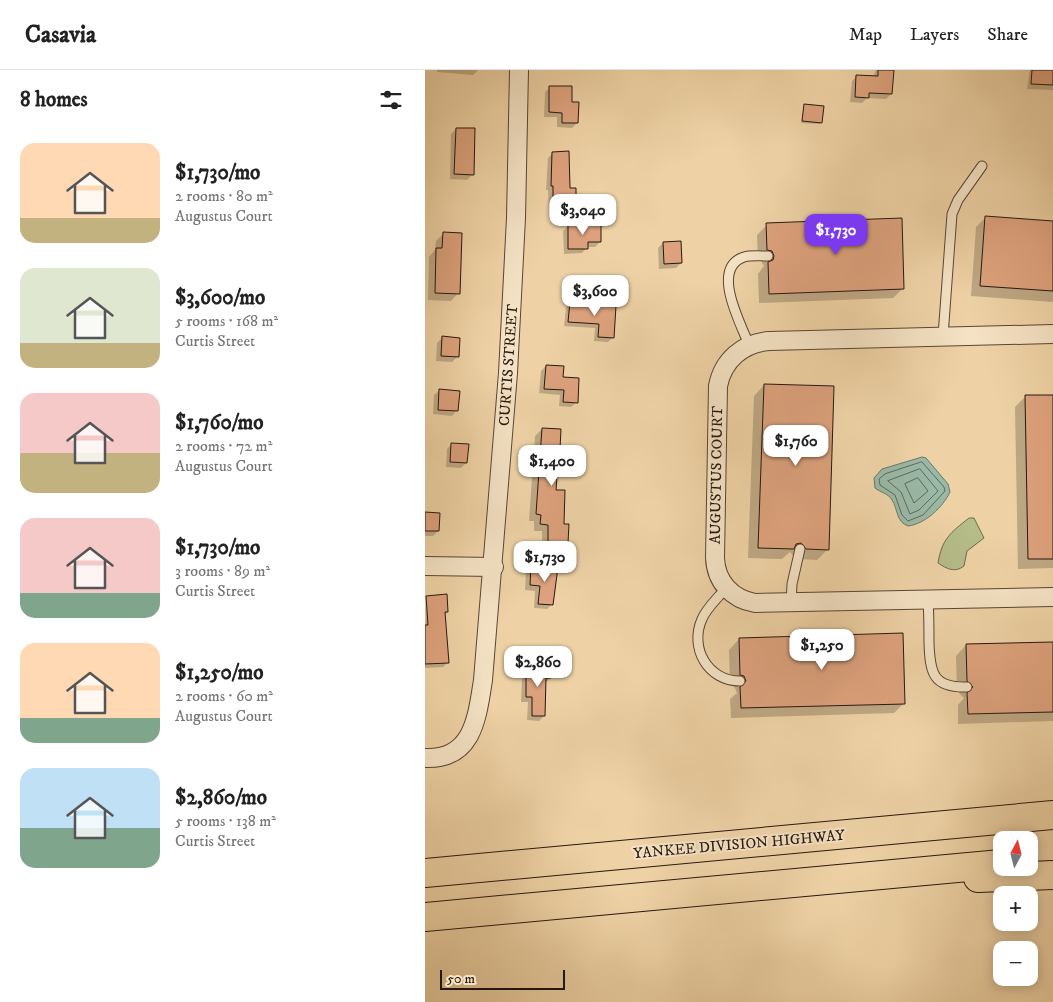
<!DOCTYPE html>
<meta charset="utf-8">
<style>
:root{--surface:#fff;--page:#f6f6f6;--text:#222;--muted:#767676;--line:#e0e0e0;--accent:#7c3aed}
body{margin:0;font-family:"IM FELL DW Pica",serif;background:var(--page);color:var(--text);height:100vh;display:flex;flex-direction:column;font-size:19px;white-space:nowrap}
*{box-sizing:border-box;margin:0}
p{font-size:16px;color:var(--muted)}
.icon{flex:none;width:28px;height:28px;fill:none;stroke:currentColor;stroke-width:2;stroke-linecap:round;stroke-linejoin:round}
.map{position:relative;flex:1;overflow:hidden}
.panel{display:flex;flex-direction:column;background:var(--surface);width:425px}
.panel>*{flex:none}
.needle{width:32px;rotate:7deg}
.tools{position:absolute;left:568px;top:761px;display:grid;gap:10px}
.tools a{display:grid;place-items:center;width:45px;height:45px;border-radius:10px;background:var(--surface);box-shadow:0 2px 12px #0003;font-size:25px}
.scale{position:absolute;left:15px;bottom:12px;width:125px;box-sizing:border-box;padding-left:5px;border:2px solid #261710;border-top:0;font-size:14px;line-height:18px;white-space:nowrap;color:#261710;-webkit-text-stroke:4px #f4e2c4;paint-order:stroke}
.price{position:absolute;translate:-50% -42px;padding:0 11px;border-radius:10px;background:#fff;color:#222;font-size:16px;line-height:32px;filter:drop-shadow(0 1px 2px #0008)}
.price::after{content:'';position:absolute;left:50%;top:30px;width:15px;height:11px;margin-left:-8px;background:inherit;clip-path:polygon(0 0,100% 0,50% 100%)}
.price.current{background:var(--accent);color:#fff}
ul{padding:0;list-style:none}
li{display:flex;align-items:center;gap:15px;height:125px;padding:0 20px}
li span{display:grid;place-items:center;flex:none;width:140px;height:100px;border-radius:15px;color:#555}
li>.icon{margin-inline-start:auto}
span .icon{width:60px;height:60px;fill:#fffc;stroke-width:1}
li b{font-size:21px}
h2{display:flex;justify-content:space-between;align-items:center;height:60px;padding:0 20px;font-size:21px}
header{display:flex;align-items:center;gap:30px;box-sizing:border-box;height:70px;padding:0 25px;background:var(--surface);border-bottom:1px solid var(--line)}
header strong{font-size:24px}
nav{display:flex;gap:28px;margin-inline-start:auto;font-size:18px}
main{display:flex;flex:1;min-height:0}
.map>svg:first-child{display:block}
.green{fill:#b5bd89;stroke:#6e6a4c}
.water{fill:#99b8a6;stroke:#6b786a}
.shadow{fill:#0003}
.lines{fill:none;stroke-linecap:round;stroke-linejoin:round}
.shore{stroke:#60685b;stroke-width:1}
.building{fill:#dda27d;stroke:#261710}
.service-casing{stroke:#584635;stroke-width:11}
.minor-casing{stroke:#584635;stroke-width:20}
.motorway-casing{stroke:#261710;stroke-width:30}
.service{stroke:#f4e2c4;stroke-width:9}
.minor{stroke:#f4e2c4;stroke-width:18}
.motorway{stroke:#eed2a5;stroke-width:28}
.labels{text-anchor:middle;stroke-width:4;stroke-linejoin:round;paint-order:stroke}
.street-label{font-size:15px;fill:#261710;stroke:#f4e2c4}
</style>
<header>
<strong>Casavia</strong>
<nav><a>Map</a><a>Layers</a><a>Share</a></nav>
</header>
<main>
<section class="panel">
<h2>8 homes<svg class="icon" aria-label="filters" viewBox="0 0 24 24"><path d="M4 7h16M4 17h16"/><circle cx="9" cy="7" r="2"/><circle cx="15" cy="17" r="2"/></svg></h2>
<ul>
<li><span style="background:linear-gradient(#ffd9b3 75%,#c2b280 0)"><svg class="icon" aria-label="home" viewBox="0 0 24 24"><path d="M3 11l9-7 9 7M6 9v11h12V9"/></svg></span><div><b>$1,730/mo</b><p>2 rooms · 80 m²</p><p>Augustus Court</p></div></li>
<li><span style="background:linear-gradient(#dfe7d0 75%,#c2b280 0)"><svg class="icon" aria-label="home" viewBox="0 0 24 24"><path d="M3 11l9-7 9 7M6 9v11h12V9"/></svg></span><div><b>$3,600/mo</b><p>5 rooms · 168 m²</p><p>Curtis Street</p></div></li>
<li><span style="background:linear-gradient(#f6c9c9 60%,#c2b280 0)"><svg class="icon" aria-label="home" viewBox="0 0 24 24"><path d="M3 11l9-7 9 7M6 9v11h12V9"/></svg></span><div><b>$1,760/mo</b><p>2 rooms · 72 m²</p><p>Augustus Court</p></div></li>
<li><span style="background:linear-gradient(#f6c9c9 75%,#7fa58c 0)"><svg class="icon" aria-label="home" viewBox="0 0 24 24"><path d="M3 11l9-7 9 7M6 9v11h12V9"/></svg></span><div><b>$1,730/mo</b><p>3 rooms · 89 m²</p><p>Curtis Street</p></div></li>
<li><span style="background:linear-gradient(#ffd9b3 75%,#7fa58c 0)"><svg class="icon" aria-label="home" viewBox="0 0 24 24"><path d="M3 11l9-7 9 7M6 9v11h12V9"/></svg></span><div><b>$1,250/mo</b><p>2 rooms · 60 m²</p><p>Augustus Court</p></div></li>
<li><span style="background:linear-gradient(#bfe0f5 60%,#7fa58c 0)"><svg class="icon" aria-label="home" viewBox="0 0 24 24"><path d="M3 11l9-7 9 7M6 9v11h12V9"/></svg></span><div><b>$2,860/mo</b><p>5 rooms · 138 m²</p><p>Curtis Street</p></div></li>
</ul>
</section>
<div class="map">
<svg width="628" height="932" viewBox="0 0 628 932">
<rect width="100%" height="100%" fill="#eed2a5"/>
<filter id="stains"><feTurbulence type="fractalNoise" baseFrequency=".004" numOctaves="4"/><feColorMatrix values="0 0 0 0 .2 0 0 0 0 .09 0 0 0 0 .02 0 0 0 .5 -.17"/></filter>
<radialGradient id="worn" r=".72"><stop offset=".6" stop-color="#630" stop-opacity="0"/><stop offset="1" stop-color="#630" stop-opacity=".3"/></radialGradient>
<path class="green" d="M 544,448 L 549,448 L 559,468 L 542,481 L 539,496 C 530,503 522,499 513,493 C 517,469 525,463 544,448 Z"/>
<path class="water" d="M 497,387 L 501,388 L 523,414 L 525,422 C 518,437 500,454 483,456 C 471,452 473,439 467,430 C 464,424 455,422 450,418 L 449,408 L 457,399 Z"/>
<g class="shadow">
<path d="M 12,0 L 53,0 L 48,5 L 12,2 Z"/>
<path d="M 451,0 L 468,0 L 466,24 L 461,29 L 442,28 L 437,33 L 425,32 L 427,11 L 432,6 L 448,7 Z"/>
<path d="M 605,0 L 628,0 L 628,20 L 602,19 Z"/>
<path d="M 125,17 L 145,33 L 152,53 L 147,58 L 132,57 L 132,47 L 119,47 L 120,22 Z"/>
<path d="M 379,35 L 396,52 L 394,54 L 376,53 Z"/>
<path d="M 31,59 L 47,105 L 42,110 L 25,109 L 26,64 Z"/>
<path d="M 128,83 L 150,133 L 145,138 L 124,138 L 123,120 L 121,120 L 123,88 Z"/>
<path d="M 561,147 L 628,152 L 628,232 L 546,226 L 551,157 Z"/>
<path d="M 342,155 L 478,218 L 468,228 L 334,233 L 333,204 L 339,196 L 336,191 L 333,190 L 332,165 Z"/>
<path d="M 143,156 L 175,172 L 170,177 L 162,177 L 157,183 L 139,184 L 138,161 Z"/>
<path d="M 19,163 L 33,223 L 26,231 L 3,230 L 4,187 L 10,180 L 11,171 Z"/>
<path d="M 238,173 L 256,193 L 251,198 L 234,199 L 233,178 Z"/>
<path d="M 145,233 L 190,237 L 188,267 L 183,272 L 169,271 L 170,258 L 139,256 L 141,238 Z"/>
<path d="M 17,268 L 32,287 L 27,292 L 11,291 L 12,273 Z"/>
<path d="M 121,296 L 137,308 L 152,332 L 146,337 L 134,336 L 135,325 L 114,323 L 116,301 Z"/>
<path d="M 339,315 L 403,479 L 392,490 L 371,489 L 365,482 L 357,489 L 323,488 L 329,326 Z"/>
<path d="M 15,320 L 32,340 L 27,346 L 8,344 L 9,325 Z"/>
<path d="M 601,326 L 628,326 L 628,498 L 593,499 L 590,337 Z"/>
<path d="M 117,359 L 143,392 L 137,399 L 131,398 L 130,421 L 142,472 L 135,479 L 117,479 L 117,461 L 109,461 L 109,451 L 104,451 L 110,366 Z"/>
<path d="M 27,374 L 41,393 L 36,398 L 21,397 L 22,379 Z"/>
<path d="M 0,444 L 13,461 L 8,466 L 0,466 Z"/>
<path d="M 106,497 L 127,534 L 122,539 L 109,538 L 110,521 L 100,520 L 101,502 Z"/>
<path d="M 1,527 L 22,542 L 19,544 L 23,592 L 18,597 L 0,598 Z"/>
<path d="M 314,569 L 479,633 L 469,643 L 306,648 L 305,629 L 312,623 L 309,616 L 305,615 L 304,580 Z"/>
<path d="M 628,573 L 628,651 L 533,654 L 533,635 L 539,628 L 532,621 L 531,586 L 541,575 Z"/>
<path d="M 109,595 L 125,608 L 120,613 L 119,646 L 114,651 L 102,650 L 103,632 L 96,632 L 97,609 L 104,604 L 104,600 Z"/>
</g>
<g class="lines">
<g class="shore">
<path d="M 497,392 L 519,417 L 520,421 L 498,445 L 483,451 L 477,445 L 470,425 L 455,415 L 454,409 L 460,404 Z"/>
<path d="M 495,399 L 513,421 L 494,440 L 485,444 L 476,422 L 463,411 Z"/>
<path d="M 493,408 L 503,421 L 489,433 L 480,414 Z"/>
</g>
</g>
<g class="building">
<path d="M 453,0 L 469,0 L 467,24 L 444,23 L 444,28 L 430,27 L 431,5 L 453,6 Z"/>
<path d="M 607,0 L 628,0 L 628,15 L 606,14 Z"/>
<path d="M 124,16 L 147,16 L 147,32 L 154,32 L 153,53 L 137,53 L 137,43 L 124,42 Z"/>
<path d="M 379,34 L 399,36 L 397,53 L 377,51 Z"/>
<path d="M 31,58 L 50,58 L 49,105 L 29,104 Z"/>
<path d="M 144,81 L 145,118 L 151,118 L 151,133 L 128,134 L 128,116 L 126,116 L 127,82 Z"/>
<path d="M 560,146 L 628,151 L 628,221 L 555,216 Z"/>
<path d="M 477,148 L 479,219 L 344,224 L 343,192 L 348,190 L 349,186 L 347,181 L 342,180 L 341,153 Z"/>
<path d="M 176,154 L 176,172 L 163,172 L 163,179 L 143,179 L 143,155 Z"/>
<path d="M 18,162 L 37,163 L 35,224 L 10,223 L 11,178 L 17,178 Z"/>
<path d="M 256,171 L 257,193 L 239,194 L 238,172 Z"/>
<path d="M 145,232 L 191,236 L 189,268 L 173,267 L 174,254 L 143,252 Z"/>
<path d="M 17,266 L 35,268 L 34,287 L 16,286 Z"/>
<path d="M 121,295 L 139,296 L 138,307 L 154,308 L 153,333 L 138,332 L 139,320 L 119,319 Z"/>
<path d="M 339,314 L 409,316 L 404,480 L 381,479 L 376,473 L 371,474 L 369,479 L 333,478 Z"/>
<path d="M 14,319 L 35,321 L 33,341 L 13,340 Z"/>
<path d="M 600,325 L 628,325 L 628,489 L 603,489 Z"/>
<path d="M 117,358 L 136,359 L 135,379 L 145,380 L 145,393 L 133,392 L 131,420 L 140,420 L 139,454 L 144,454 L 143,473 L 123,473 L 123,455 L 115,454 L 116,445 L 111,444 Z"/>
<path d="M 26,373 L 44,374 L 42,393 L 25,392 Z"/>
<path d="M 0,442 L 15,443 L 14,461 L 0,461 Z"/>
<path d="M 106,495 L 133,497 L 128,535 L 113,534 L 115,516 L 105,515 Z"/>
<path d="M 22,524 L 23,542 L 20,542 L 24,593 L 0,594 L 0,555 L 3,555 L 1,526 Z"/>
<path d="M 478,563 L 480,634 L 316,638 L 315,617 L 321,611 L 319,606 L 315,605 L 314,568 Z"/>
<path d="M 628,572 L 628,642 L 543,644 L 542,623 L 548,617 L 542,611 L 541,574 Z"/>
<path d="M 108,594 L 126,594 L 126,608 L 121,608 L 120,646 L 107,646 L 107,627 L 101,627 L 101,603 L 108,603 Z"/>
</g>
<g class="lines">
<defs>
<g id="service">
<path d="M 518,266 L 527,144 L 533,130 L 557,96"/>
<path d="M 324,275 C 316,254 285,198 319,187 C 326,185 335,186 343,186"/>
<path d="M 301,518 C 293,528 282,537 277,549 C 264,578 283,611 315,611"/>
<path d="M 503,530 C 504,544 504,559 504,573 C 505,603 508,618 542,617"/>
<path d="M 366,533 L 367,514 L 375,479"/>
</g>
<g id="minor">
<path d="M 628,264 L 344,271 C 318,273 298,290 293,316 L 290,488 C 291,512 307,529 330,533 L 628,527"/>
<path d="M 0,496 L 69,497"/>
<path d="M 0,688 C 48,690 52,648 58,610 L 83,303 L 91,148 L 94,0"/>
</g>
<g id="motorway">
<path d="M 0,803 L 628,745"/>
<path d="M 553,808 L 628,805"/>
<path d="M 0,847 L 576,794"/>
</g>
</defs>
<use href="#service" class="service-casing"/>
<use href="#minor" class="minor-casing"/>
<use href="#motorway" class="motorway-casing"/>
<use href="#service" class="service"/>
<use href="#minor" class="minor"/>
<use href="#motorway" class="motorway"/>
</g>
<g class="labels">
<g class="street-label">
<text transform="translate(83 295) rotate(-86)" y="5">CURTIS STREET</text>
<text transform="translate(291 405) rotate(-89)" y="5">AUGUSTUS COURT</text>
<text transform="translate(314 774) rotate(-5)" y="5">YANKEE DIVISION HIGHWAY</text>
</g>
</g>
<rect width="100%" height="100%" filter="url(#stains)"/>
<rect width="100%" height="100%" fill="url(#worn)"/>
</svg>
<div class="tools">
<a><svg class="needle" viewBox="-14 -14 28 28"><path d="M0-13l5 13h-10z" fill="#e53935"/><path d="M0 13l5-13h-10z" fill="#767676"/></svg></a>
<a>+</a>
<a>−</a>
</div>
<div class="scale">50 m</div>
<b class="price" style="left:158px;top:166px">$3,040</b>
<b class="price current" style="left:411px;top:186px">$1,730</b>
<b class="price" style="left:170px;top:247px">$3,600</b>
<b class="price" style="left:371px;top:397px">$1,760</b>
<b class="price" style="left:127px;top:417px">$1,400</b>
<b class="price" style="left:120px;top:513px">$1,730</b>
<b class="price" style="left:397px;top:601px">$1,250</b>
<b class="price" style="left:113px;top:618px">$2,860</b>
</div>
</main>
